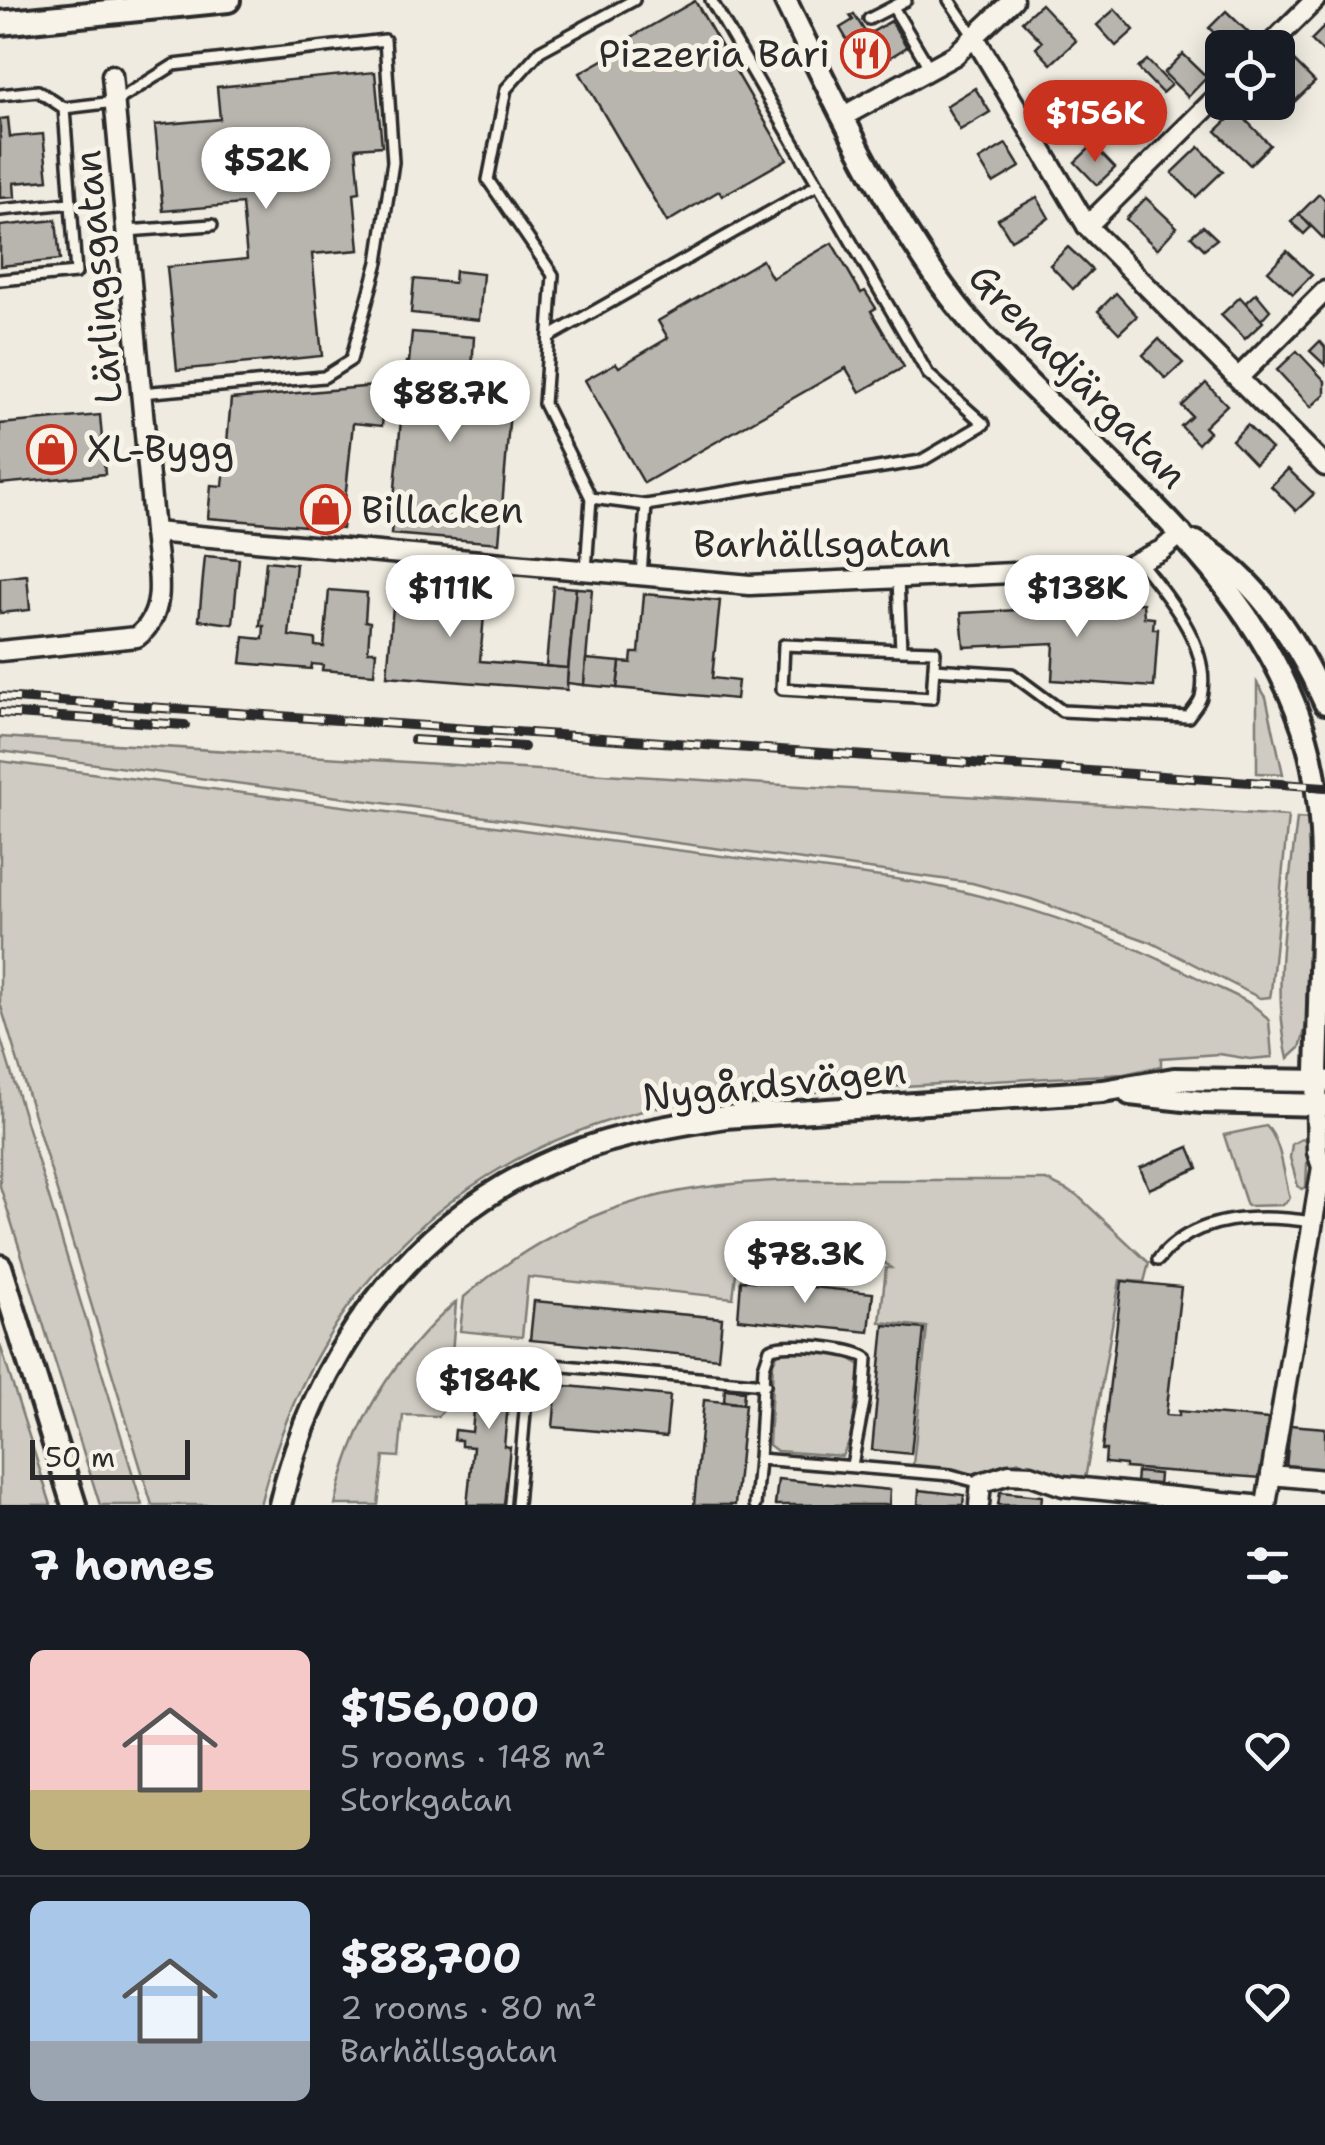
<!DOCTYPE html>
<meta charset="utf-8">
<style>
:root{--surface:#171b24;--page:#242831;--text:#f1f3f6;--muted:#9ea1a6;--line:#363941;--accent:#c8321e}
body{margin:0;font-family:"Shantell Sans",sans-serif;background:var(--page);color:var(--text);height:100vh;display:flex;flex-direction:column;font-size:38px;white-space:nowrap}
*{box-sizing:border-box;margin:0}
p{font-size:32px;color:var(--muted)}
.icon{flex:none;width:55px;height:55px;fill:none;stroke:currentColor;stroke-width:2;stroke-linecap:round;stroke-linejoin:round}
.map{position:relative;height:1505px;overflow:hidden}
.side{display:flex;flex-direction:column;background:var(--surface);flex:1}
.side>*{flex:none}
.controls{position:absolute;left:1205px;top:30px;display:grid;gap:20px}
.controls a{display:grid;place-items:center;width:90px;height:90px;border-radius:15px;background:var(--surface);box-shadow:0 5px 25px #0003;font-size:50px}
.scale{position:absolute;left:30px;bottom:25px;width:160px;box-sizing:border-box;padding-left:10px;border:5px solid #2b2b2b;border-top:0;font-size:28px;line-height:35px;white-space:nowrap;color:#2b2b2b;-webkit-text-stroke:8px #f7f3e8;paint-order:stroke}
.price{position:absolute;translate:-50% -85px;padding:0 22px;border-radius:35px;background:#fff;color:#222;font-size:32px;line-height:65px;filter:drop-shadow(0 2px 5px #0008)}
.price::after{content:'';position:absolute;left:50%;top:60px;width:30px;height:22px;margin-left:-15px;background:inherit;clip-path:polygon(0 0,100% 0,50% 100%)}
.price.on{background:var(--accent);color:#fff}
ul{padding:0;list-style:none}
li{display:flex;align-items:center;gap:30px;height:250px;padding:0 30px}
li+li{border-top:2px solid var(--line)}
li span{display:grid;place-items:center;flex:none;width:280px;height:200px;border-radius:15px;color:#555}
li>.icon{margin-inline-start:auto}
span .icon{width:120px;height:120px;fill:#fffc;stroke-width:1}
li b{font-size:42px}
h2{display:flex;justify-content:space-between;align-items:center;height:120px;padding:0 30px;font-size:42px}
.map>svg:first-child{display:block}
.green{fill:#cfcbc2;stroke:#7d7b76;stroke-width:2.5}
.building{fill:#b8b5ae;stroke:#2b2b2b;stroke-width:2.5}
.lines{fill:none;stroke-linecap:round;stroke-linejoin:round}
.service-casing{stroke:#2b2b2b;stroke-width:16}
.minor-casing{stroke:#2b2b2b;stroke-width:25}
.tertiary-casing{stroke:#2b2b2b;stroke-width:28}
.secondary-casing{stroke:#2b2b2b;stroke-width:30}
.service{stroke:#f7f3e8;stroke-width:9}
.minor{stroke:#f7f3e8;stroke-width:18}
.tertiary{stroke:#f7f3e8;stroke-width:20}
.secondary{stroke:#f7f3e8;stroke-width:22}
.rail-casing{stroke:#2b2b2b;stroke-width:10}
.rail{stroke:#f7f3e8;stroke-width:6;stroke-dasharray:19;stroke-linecap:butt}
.labels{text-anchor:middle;stroke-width:10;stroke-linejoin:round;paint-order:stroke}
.poi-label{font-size:38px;fill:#2b2b2b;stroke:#f7f3e8;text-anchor:start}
.street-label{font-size:38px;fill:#2b2b2b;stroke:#f7f3e8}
</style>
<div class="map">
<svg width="1325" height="1505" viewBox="0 0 1325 1505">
<rect width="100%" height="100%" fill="#efebe0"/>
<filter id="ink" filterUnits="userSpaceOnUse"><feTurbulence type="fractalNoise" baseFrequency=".01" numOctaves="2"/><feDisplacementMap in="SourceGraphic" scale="20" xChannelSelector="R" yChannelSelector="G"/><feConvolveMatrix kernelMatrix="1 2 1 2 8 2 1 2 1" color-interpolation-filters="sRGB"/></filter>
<g filter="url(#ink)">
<g class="green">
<path d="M 1257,683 L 1266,697 L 1283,774 L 1257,773 Z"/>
<path d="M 0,737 L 1288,816 L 1271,992 L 1270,997 L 1260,998 L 1150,942 L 1031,899 L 972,883 L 0,751 Z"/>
<path d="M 0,761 L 896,879 C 1006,896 1105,930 1204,981 C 1226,992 1255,1001 1269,1021 L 1272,1057 L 1250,1059 L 1219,1054 L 1161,1058 L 1161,1066 L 1124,1074 C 1005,1081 886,1085 768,1096 C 731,1100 690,1100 654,1108 C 446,1158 310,1299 260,1505 L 152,1505 L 0,1003 Z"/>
<path d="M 1297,818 L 1310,819 L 1312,833 L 1306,1026 L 1300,1048 L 1288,1059 C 1270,982 1289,895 1297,818 Z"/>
<path d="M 0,1036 L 142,1505 L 100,1505 L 0,1186 Z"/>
<path d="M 1266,1126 C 1281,1139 1284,1177 1290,1198 L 1283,1205 L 1247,1206 L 1224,1135 Z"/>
<path d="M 1302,1139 L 1308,1142 L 1306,1187 L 1302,1189 L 1298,1186 L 1290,1158 L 1292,1144 Z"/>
<path d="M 800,1180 L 1046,1180 L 1077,1195 L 1149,1263 L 1144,1282 L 1120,1280 L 1085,1479 L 1057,1475 L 1019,1461 L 980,1475 L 913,1465 L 927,1327 L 880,1322 L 886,1268 L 891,1268 L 879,1258 L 877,1271 L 738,1257 L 733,1298 L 528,1277 L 522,1337 L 460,1331 L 464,1297 C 570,1207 664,1184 800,1180 Z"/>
<path d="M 456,1302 L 448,1406 L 438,1416 L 403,1415 L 399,1457 L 384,1456 L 378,1505 L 335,1505 C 353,1421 393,1358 456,1302 Z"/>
<path d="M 0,1344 L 6,1364 L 51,1505 L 0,1505 Z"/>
<path d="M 786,1349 L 846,1355 L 861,1366 L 851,1438 L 842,1456 L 777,1451 L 769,1445 L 773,1363 L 779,1351 Z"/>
</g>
<g class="building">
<path d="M 695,1 L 787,159 L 722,196 L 719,191 L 667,222 L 580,73 L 633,43 L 630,38 Z"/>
<path d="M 1041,4 L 1076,41 L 1051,64 L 1036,48 L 1042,42 L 1022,21 Z"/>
<path d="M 1115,9 L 1134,30 L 1116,46 L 1097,25 Z"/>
<path d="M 1226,11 L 1251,35 L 1239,48 L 1229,48 L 1209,28 Z"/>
<path d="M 854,14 L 867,35 L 891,21 L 907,47 L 866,72 L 840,28 L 853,20 L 850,16 Z"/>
<path d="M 1325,26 L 1325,54 L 1311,40 Z"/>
<path d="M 1183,54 L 1207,77 L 1188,97 L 1164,73 Z"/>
<path d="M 1290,57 L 1315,82 L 1288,108 L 1278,98 L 1278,70 Z"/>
<path d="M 1147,60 L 1171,85 L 1162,93 L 1138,68 Z"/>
<path d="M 375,72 L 382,146 L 356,148 L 360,192 L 354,193 L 359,250 L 312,254 L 322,356 L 177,370 L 167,267 L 247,259 L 242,204 L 163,211 L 155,125 L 220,119 L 217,87 Z"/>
<path d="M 975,88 L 990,112 L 960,130 L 946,106 Z"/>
<path d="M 1070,89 L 1084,102 L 1064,122 L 1051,108 Z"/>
<path d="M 1113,96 L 1128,111 L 1138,102 L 1160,125 L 1142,142 L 1124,124 L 1119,129 L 1100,110 Z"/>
<path d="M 1237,111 L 1270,145 L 1250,165 L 1216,131 Z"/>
<path d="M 8,118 L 10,137 L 43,134 L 48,180 L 14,183 L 15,197 L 0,198 L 0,119 Z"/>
<path d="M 1006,144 L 1020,167 L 993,183 L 979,160 Z"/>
<path d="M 1093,145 L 1115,168 L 1097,185 L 1075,162 Z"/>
<path d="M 1199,147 L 1223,171 L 1196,197 L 1172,173 Z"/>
<path d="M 1319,194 L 1325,200 L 1325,240 L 1299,214 Z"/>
<path d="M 1037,197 L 1049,218 L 1011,240 L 998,219 Z"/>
<path d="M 1146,198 L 1177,227 L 1157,249 L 1126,219 Z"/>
<path d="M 1299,214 L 1311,227 L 1304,234 L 1291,222 Z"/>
<path d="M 56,220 L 60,260 L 0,266 L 0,226 Z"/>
<path d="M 1203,226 L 1217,239 L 1204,249 L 1191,236 Z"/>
<path d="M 832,243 L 861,293 L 865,291 L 876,308 L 871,311 L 904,367 L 860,392 L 846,368 L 644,483 L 585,380 L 616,363 L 619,367 L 668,338 L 658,321 L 762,260 L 772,278 Z"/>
<path d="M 1068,247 L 1092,270 L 1073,289 L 1050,265 Z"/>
<path d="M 1287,251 L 1312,275 L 1293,294 L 1268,271 Z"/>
<path d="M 455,271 L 483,274 L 479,320 L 411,313 L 414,279 L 454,283 Z"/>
<path d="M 1116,293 L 1137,316 L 1119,333 L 1098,311 Z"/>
<path d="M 1256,293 L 1270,310 L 1261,320 L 1245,303 Z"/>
<path d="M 1240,297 L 1263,322 L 1245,339 L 1221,315 Z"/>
<path d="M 412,332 L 474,337 L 472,370 L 494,372 L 492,398 L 511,399 L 499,543 L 391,534 L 406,362 L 409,362 Z"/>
<path d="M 1159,339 L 1183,363 L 1166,379 L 1143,355 Z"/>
<path d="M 1320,341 L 1325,347 L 1325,365 L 1310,351 Z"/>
<path d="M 1297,351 L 1325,381 L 1325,394 L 1311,407 L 1277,370 Z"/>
<path d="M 1206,383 L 1227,405 L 1204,427 L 1209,432 L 1198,444 L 1181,426 L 1192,416 L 1182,406 Z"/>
<path d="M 386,385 L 382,426 L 353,423 L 342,529 L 208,518 L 211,485 L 223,486 L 231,399 Z"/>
<path d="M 100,415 L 105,474 L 0,484 L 0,424 Z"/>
<path d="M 1247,425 L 1271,449 L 1255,464 L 1232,440 Z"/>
<path d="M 1288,469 L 1314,494 L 1296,511 L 1271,486 Z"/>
<path d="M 205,556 L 239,559 L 233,624 L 199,620 Z"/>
<path d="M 266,561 L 296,564 L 289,636 L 315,639 L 315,646 L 324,647 L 329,590 L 367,593 L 365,621 L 370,622 L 368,651 L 376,651 L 374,674 L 322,670 L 323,665 L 312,664 L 311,669 L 241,663 L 244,637 L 263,639 L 264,626 L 260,626 Z"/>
<path d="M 396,572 L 445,576 L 442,601 L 485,604 L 480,661 L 568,668 L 567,690 L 387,676 Z"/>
<path d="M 27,575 L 30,610 L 0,613 L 0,578 Z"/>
<path d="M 553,586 L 576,588 L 568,668 L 546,666 Z"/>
<path d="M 576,588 L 592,589 L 584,685 L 567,683 Z"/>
<path d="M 644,594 L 720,601 L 712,678 L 738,681 L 736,699 L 617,688 L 620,662 L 631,663 L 632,653 L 639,653 Z"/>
<path d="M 1051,603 L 1051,608 L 1143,603 L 1144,617 L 1154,618 L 1153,629 L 1158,629 L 1154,687 L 1052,680 L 1054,643 L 964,647 L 961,613 L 1041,609 L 1041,604 Z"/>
<path d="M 586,659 L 620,662 L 617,688 L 584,685 Z"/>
<path d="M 1189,1147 L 1198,1168 L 1149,1189 L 1140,1168 Z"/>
<path d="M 741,1280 L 873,1293 L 869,1332 L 738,1319 Z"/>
<path d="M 1122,1281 L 1181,1287 L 1166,1415 L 1179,1416 L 1179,1411 L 1268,1419 L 1262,1478 L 1125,1468 L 1125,1465 L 1105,1463 L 1106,1450 L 1102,1450 Z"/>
<path d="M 534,1301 L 722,1318 L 718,1358 L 530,1340 Z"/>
<path d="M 884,1325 L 924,1329 L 911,1454 L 872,1450 Z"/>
<path d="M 494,1352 L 513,1353 L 504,1446 L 510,1447 L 504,1505 L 467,1505 L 473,1447 L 461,1446 L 461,1440 L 454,1440 L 455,1430 L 472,1432 L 479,1356 L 493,1357 Z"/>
<path d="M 557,1385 L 670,1396 L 666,1437 L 553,1427 Z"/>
<path d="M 725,1389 L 744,1391 L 743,1404 L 724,1401 Z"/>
<path d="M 704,1400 L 745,1404 L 735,1505 L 694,1505 Z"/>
<path d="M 1290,1425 L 1325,1428 L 1325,1472 L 1286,1468 Z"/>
<path d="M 1137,1472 L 1159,1474 L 1158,1487 L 1136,1484 Z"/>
<path d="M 778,1479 L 890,1490 L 889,1505 L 775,1505 Z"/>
<path d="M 919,1490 L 964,1495 L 963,1505 L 918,1505 Z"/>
<path d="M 1000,1492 L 1042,1496 L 1041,1505 L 998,1505 Z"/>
</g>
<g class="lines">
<defs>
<g id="service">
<path d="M 634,0 L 540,51 L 506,89 L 488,180 L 553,275 L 544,404 L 591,498 L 646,505 L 921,461 L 984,424 L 928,374 L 711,0"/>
<path d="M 949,0 L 975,38"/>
<path d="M 893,7 L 930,69"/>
<path d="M 869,19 L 906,0"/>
<path d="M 0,95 L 38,91 L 64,108 L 115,102 L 174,65 L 385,40 L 393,162 L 378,262 L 351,360 L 324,377 L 141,393"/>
<path d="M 0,210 L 70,203"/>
<path d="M 126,231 L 212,225"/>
<path d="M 0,280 L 76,273 L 64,108"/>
<path d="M 549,337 L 817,185"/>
<path d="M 586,570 L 591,498"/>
<path d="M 641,575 L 646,505"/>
<path d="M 898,579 L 901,650 L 784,645 L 782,689 L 932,698 L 935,651 L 901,650"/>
<path d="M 934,669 L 1012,674 L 1062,711 L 1188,717 C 1192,711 1199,704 1201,697 C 1212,648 1169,598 1140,562"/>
<path d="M 1158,1260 C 1194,1214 1259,1214 1312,1222"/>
<path d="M 852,1465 L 864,1402 L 867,1358 C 853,1348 786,1341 770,1349 L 764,1367 L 759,1459 L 951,1475 L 981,1483"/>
<path d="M 517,1505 L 526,1400 L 531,1388 L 553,1365 L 765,1384"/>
<path d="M 755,1505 L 759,1459"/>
</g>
<g id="minor">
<path d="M 975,38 L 1087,226 L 1325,466"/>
<path d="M 1267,48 L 1315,0"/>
<path d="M 842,117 L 955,55 L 1013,0"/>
<path d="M 1087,226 L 1222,92"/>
<path d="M 1238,378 L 1325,291"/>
<path d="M 154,532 L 750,585 L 1124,568 L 1162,550 L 1182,533"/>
<path d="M 0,651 L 137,637 C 170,611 157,569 154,532 L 112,75"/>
<path d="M 1271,1475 L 1325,1480"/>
<path d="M 979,1505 L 981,1483 L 1009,1474 L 1031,1475 L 1063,1486 L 1253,1505"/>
<path d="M 1266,1505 L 1322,1167 L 1317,1152 L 1316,1105"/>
</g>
<g id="tertiary">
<path d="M 785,0 C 836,105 895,232 970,321 C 1083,452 1246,557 1303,728 C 1325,798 1323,866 1321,938 C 1319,994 1318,1049 1316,1105"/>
<path d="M 1196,542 C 1256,578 1297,640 1325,703"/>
<path d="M 1130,1094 L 1202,1102 L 1325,1105"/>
<path d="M 280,1505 C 313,1360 404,1231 541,1166 C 599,1138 662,1127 725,1117 L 1103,1091 L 1174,1079 L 1325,1081"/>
</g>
<g id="secondary">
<path d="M 0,23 L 228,0"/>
<path d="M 0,1267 L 74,1505"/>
</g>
</defs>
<use href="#service" class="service-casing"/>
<use href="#minor" class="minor-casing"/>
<use href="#tertiary" class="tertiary-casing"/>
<use href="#secondary" class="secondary-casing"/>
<use href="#service" class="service"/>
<use href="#minor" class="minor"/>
<use href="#tertiary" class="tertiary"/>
<use href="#secondary" class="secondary"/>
<defs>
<g id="rail">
<path d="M 0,697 L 1325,787"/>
<path d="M 0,713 L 185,725"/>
<path d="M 414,740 L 524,747"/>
</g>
</defs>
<use href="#rail" class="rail-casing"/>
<use href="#rail" class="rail"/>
</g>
</g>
<defs>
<symbol id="restaurant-ring" viewBox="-11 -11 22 22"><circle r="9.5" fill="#f7f3e8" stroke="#c8321e" stroke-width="1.5"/><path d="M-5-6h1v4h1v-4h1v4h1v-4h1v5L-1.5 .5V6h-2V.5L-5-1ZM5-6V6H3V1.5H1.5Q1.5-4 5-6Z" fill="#c8321e"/></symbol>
<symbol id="shop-ring" viewBox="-11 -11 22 22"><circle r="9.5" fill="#f7f3e8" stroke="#c8321e" stroke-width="1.5"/><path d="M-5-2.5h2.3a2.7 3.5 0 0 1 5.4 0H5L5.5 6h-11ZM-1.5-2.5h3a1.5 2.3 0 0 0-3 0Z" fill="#c8321e"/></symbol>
</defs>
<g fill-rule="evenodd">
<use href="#restaurant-ring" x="838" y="26" width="55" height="55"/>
<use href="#shop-ring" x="24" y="422" width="55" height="55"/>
<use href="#shop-ring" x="298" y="482" width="55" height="55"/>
</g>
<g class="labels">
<g class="poi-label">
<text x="830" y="67" text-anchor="end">Pizzeria Bari</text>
<text x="87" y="462">XL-Bygg</text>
<text x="361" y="523">Billacken</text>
</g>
<g class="street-label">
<text transform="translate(98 277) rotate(-95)" y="13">Lärlingsgatan</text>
<text transform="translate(1078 376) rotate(46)" y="13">Grenadjärgatan</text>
<text x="822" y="557">Barhällsgatan</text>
<text transform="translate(774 1084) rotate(-6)" y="13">Nygårdsvägen</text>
</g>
</g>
</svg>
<div class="controls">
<a><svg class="icon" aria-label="locate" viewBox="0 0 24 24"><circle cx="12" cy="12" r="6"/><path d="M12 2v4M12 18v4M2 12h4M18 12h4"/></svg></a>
</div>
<div class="scale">50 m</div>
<b class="price on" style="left:1095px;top:165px">$156K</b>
<b class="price" style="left:266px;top:212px">$52K</b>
<b class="price" style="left:450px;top:445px">$88.7K</b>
<b class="price" style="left:450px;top:640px">$111K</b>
<b class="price" style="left:1077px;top:640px">$138K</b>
<b class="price" style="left:805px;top:1306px">$78.3K</b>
<b class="price" style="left:489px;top:1432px">$184K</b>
</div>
<section class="side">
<h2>7 homes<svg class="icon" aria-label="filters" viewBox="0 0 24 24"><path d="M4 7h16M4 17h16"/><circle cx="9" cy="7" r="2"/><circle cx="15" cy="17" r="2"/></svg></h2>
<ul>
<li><span style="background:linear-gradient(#f6c9c9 70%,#c2b280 0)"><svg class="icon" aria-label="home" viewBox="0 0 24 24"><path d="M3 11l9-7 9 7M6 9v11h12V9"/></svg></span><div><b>$156,000</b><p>5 rooms · 148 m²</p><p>Storkgatan</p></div><svg class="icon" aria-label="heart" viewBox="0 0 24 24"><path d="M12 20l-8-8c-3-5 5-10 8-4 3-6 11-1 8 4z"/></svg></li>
<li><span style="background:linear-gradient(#a9c7e8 70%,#9aa5b1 0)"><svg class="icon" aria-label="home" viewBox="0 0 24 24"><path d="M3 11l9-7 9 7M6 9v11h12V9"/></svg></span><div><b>$88,700</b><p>2 rooms · 80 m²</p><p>Barhällsgatan</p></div><svg class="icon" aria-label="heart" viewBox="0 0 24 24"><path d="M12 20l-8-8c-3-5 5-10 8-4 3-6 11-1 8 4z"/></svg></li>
</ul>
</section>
